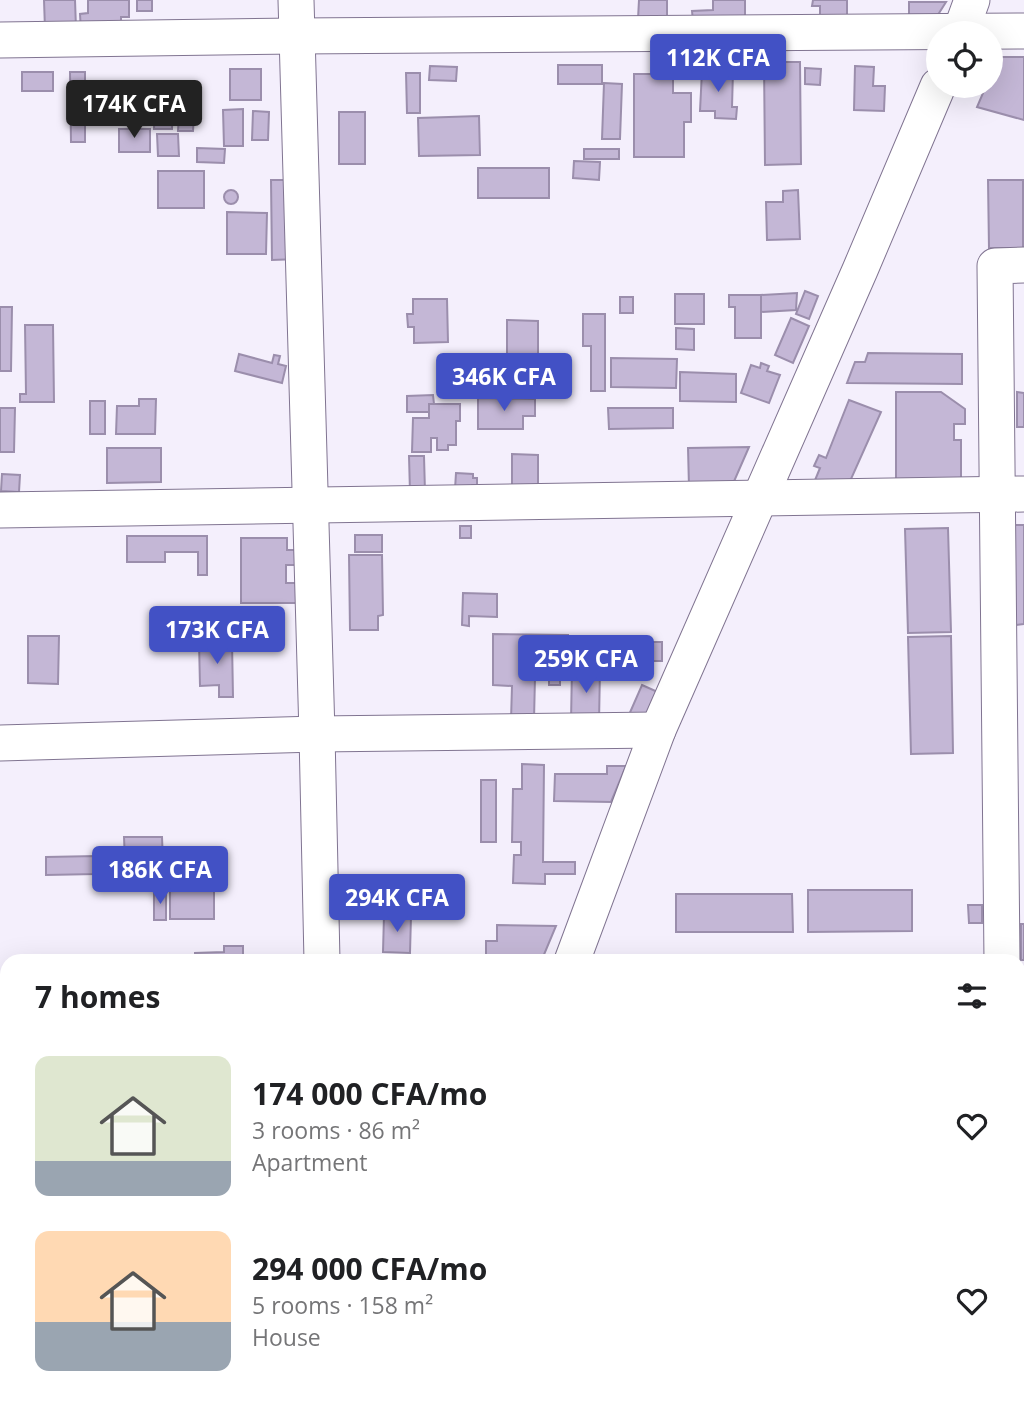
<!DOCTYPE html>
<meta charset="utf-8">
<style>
:root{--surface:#fff;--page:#f6f6f6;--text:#202124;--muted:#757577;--accent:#4251c5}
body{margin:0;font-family:"Open Sans",sans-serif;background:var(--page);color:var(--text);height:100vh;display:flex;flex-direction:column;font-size:26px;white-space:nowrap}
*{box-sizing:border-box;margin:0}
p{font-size:23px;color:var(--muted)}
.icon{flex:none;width:38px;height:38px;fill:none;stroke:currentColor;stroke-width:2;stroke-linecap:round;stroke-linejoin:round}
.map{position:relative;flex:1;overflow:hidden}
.panel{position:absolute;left:0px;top:954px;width:1026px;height:450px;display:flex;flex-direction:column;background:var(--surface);border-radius:21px 21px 0 0;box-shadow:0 7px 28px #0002}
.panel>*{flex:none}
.fabs{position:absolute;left:926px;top:21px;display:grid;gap:14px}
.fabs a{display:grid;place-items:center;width:77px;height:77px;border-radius:50%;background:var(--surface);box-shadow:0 7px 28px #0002;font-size:35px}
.price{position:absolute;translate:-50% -60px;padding:0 16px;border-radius:7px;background:var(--accent);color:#fff;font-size:23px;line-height:46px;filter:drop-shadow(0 2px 4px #0008)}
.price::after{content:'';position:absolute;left:50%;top:42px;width:21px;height:16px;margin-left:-10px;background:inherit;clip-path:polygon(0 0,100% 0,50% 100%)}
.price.on{background:#222;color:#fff}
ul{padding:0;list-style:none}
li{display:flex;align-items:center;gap:21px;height:175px;padding:0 35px}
li span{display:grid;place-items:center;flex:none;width:196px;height:140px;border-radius:14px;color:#555}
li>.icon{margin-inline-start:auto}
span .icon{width:84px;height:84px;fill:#fffc;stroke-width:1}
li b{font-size:30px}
h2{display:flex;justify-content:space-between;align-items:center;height:84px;padding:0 35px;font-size:30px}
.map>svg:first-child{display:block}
.building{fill:#c4b7d6;stroke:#9b8eac;stroke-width:2}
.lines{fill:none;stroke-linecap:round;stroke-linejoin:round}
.minor-casing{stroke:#807491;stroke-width:37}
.minor{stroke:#fff;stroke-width:35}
</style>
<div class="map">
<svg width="1024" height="1403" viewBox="0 0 1024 1403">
<rect width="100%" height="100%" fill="#f4effc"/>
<g class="building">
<path d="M 44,0 L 75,0 L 76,28 L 45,29 Z"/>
<path d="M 88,0 L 129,0 L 129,17 L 121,17 L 121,31 L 81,32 L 80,14 L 88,13 Z"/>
<rect x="137" y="0" width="15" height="11"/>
<path d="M 639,0 L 667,0 L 667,20 L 638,19 Z"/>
<path d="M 713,0 L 745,0 L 745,20 L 693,21 L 692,11 L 713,10 Z"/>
<path d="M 813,0 L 847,0 L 847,15 L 820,15 L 820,6 L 812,6 Z"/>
<path d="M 909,2 L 946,2 L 934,21 L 909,21 Z"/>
<path d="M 999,57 L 1024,57 L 1024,120 L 977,107 L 986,86 L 990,86 L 990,76 Z"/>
<path d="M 656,60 L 673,60 L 673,93 L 691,93 L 691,122 L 684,122 L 684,157 L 634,157 L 634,74 L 656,74 Z"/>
<path d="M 764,62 L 800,62 L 801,164 L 765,165 Z"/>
<rect x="558" y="65" width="44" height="19"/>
<path d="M 430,66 L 457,67 L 456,81 L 429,80 Z"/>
<path d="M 855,66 L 874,67 L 873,86 L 885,86 L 884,111 L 854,110 Z"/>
<path d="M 805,68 L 821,69 L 820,85 L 805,84 Z"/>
<rect x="230" y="69" width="31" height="31"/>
<path d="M 702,71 L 733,71 L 732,107 L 737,107 L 736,119 L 715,118 L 715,111 L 700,111 Z"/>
<rect x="22" y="72" width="31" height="19"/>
<path d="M 70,72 L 85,72 L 85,142 L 71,142 Z"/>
<path d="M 406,73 L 420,73 L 420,113 L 407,113 Z"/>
<path d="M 604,83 L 622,84 L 620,139 L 602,139 Z"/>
<rect x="181" y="86" width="15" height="19"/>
<path d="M 133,95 L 146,95 L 147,123 L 133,123 Z"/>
<path d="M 155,95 L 173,95 L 172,129 L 154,129 Z"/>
<path d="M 243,109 L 243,146 L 224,146 L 223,110 Z"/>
<path d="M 253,111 L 269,112 L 268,140 L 252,140 Z"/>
<rect x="339" y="112" width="26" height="52"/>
<path d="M 179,114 L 194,115 L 193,131 L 178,131 Z"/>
<path d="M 479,116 L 480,155 L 419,156 L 418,118 Z"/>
<rect x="119" y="129" width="31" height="23"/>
<path d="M 157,134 L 178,134 L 179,156 L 158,156 Z"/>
<path d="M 197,148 L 225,149 L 224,163 L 197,162 Z"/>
<rect x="584" y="149" width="35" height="10"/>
<path d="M 574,161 L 600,162 L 599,180 L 573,178 Z"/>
<rect x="478" y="168" width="71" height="30"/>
<rect x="158" y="171" width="46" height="37"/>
<path d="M 271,180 L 298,180 L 299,259 L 272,260 Z"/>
<path d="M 988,180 L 1023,180 L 1023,248 L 989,248 Z"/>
<circle cx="231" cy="197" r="7"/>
<path d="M 798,190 L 800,239 L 767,240 L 766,202 L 783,202 L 783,191 Z"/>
<path d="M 227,212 L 267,213 L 266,254 L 227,254 Z"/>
<path d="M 805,291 L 818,296 L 809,319 L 796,314 Z"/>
<path d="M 797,293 L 796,310 L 761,312 L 761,295 Z"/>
<rect x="675" y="294" width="29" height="30"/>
<path d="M 729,295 L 761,295 L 761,338 L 735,338 L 735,307 L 729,307 Z"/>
<rect x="620" y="297" width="13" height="16"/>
<path d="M 413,299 L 447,299 L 448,342 L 414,343 L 414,327 L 408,327 L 407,314 L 413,314 Z"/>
<path d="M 0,307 L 12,307 L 11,371 L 0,371 Z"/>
<path d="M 583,314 L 605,314 L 605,391 L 591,391 L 591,346 L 583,346 Z"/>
<path d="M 791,318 L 809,326 L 793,363 L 775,355 Z"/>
<path d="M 507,320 L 538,321 L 538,357 L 507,357 Z"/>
<path d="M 25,325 L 53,325 L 54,402 L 20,402 L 20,394 L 26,394 Z"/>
<path d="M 676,328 L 694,329 L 694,350 L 676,349 Z"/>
<path d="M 868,353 L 962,354 L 962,384 L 847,383 L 855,362 L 865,362 Z"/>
<path d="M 239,354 L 272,363 L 274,355 L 280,356 L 278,364 L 286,366 L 282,383 L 235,371 Z"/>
<path d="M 611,358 L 677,359 L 676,388 L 611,387 Z"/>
<path d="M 761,363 L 769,366 L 767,371 L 780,375 L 769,403 L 741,393 L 751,365 L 760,368 Z"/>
<path d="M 680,372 L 736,374 L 736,402 L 680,401 Z"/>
<path d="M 896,392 L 941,392 L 965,409 L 965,424 L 954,424 L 954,440 L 961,440 L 961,480 L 896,480 Z"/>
<path d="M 1017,392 L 1024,393 L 1024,427 L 1017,427 Z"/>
<path d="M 433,395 L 434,404 L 429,404 L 429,412 L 407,412 L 407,396 Z"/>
<path d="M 478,398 L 535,399 L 535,416 L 523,416 L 523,429 L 478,429 Z"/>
<path d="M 139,399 L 156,399 L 155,434 L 116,434 L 117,406 L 139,406 Z"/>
<path d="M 849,400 L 881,412 L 847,488 L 813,485 L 820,468 L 814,466 L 819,455 L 826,458 Z"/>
<rect x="90" y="401" width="15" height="33"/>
<path d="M 429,404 L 460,404 L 460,421 L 456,421 L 456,445 L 448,445 L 448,450 L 437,450 L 437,438 L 431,438 L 431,452 L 412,452 L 413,418 L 429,418 Z"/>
<path d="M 0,408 L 15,408 L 14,452 L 0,452 Z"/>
<path d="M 608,408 L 673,408 L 673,428 L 609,429 Z"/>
<path d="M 749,447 L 732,486 L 689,487 L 688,448 Z"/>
<path d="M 107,448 L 161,448 L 161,482 L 107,483 Z"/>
<path d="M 512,454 L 538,455 L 538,492 L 512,492 Z"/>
<path d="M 409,456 L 424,456 L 425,492 L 410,492 Z"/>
<path d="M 456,473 L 473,474 L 473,478 L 477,478 L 477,485 L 472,485 L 472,490 L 455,489 Z"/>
<path d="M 2,474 L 20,475 L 19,492 L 1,491 Z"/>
<path d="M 1014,525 L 1024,525 L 1024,624 L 1015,625 Z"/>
<rect x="460" y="526" width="11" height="12"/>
<path d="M 948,528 L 951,632 L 908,633 L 905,529 Z"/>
<rect x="355" y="535" width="27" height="17"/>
<path d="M 127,536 L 207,536 L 207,575 L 198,575 L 198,552 L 165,552 L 165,562 L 127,562 Z"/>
<path d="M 241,538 L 287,538 L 287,550 L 297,550 L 297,565 L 286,565 L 286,583 L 297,583 L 297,603 L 241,603 Z"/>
<path d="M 349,555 L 382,555 L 383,615 L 378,616 L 378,630 L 350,630 Z"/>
<path d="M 463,593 L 497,594 L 497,617 L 469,616 L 469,626 L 462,625 Z"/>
<path d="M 493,634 L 568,635 L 568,673 L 560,673 L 560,685 L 549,685 L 549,677 L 535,677 L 534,720 L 511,720 L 512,686 L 493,685 Z"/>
<path d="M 28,636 L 59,636 L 58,684 L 28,683 Z"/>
<path d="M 951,636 L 953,753 L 911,754 L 908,637 Z"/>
<path d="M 199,642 L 232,642 L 233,697 L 219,697 L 219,685 L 200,686 Z"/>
<rect x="638" y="642" width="24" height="19"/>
<path d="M 572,667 L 600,668 L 599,723 L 571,722 Z"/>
<path d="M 642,685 L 660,693 L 646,725 L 628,717 Z"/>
<path d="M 522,764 L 544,765 L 543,862 L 575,862 L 575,874 L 545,874 L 545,884 L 513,883 L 514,855 L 521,855 L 521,842 L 512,842 L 513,789 L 522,789 Z"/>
<path d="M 607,766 L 626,766 L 611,802 L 554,801 L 555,774 L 607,774 Z"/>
<rect x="481" y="780" width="15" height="62"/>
<path d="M 124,837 L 162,837 L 163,862 L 125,862 Z"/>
<path d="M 96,856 L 96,874 L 46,875 L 46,857 Z"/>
<rect x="170" y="879" width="44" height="40"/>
<path d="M 808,890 L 912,890 L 912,931 L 808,932 Z"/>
<rect x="154" y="892" width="12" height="28"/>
<path d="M 676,894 L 792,894 L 793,932 L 676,932 Z"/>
<path d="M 968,905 L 982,905 L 982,923 L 969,923 Z"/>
<path d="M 384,915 L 411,916 L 410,953 L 383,952 Z"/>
<rect x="1021" y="924" width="3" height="36"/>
<path d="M 497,925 L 556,926 L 543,957 L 527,957 L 527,961 L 506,961 L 506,957 L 486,957 L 486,941 L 497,941 Z"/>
<path d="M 224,946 L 243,946 L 243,961 L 195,961 L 195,953 L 224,952 Z"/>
<rect x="0" y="1079" width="7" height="96"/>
<path d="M 0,1322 L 7,1323 L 7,1366 L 0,1366 Z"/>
<rect x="555" y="1396" width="45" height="7"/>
<path d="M 844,1396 L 886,1396 L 886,1398 L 879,1398 L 879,1403 L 865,1403 L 865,1397 Z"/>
</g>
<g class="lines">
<defs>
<g id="minor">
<path d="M 296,0 L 317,734 L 322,961"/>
<path d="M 960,33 L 972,0"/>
<path d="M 0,40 L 297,36 L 1024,31"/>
<path d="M 0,510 L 1024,494"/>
<path d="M 0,743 L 317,734 L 658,730"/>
<path d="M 572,961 L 658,730 L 860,270 L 938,86"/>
<path d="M 1002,961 L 995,266 L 1024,265"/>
<path d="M 1018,987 L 1024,986"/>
<path d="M 0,998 L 7,998"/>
<path d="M 1018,1020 L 1024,1020"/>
<path d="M 0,1037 L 7,1037"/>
<path d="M 1018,1273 L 1024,1273"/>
<path d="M 0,1293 L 7,1293"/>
<path d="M 1006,1396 L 1006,1403"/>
<path d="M 396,1403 L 398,1396"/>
</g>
</defs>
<use href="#minor" class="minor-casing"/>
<use href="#minor" class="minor"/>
</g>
</svg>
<div class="fabs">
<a><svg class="icon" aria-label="locate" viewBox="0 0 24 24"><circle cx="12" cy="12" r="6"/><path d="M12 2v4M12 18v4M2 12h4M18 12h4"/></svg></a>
</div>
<b class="price" style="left:718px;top:94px">112K CFA</b>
<b class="price on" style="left:134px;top:140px">174K CFA</b>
<b class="price" style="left:504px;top:413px">346K CFA</b>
<b class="price" style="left:217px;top:666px">173K CFA</b>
<b class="price" style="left:586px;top:695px">259K CFA</b>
<b class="price" style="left:160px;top:906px">186K CFA</b>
<b class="price" style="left:397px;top:934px">294K CFA</b>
<section class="panel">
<h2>7 homes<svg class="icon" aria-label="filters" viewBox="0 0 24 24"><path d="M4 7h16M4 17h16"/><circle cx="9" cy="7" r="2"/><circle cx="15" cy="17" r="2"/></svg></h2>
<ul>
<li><span style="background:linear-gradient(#dfe7d0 75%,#9aa5b1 0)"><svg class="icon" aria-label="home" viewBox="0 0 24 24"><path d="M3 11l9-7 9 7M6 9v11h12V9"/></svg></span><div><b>174 000 CFA/mo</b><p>3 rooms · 86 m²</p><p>Apartment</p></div><svg class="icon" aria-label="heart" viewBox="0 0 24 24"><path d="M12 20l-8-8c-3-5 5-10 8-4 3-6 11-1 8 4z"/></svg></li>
<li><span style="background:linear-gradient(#ffd9b3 65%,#9aa5b1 0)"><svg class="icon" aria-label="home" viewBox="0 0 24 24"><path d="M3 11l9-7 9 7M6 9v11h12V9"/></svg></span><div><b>294 000 CFA/mo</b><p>5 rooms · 158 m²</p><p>House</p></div><svg class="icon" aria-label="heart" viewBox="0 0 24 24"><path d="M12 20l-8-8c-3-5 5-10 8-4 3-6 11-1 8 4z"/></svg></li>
</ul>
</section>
</div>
